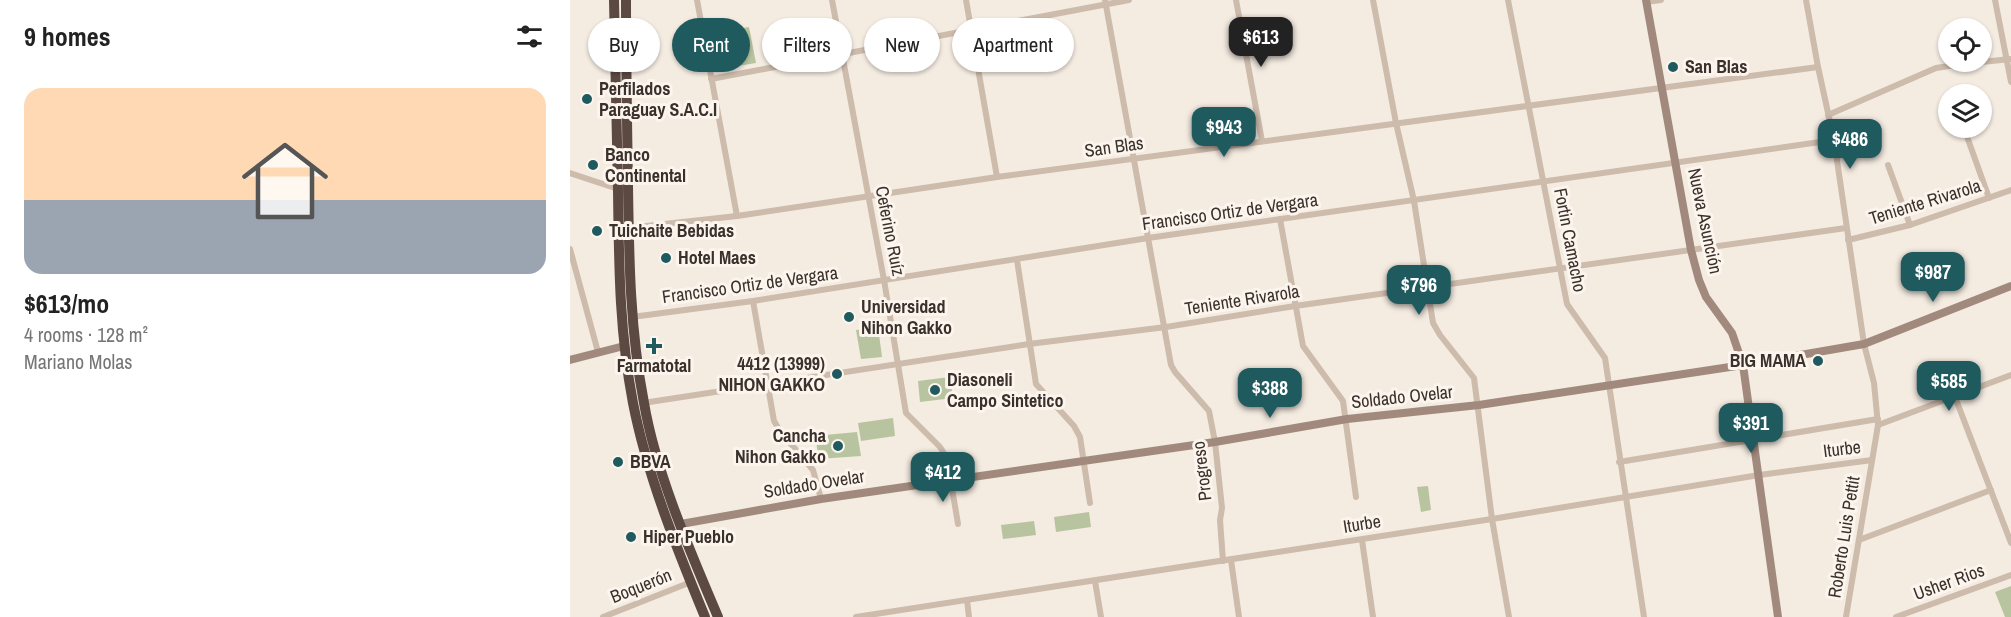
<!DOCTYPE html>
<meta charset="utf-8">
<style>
:root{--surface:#fff;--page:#f6f6f6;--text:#222;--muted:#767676;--accent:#1f5a5e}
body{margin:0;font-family:"Archivo Narrow",sans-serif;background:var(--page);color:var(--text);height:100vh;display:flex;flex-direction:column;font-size:22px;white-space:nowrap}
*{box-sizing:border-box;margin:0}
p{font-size:20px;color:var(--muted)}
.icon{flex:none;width:33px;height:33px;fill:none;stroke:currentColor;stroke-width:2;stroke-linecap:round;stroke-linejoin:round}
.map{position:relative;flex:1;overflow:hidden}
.drawer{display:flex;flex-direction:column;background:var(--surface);width:570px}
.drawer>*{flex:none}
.banner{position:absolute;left:18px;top:18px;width:570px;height:54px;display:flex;gap:12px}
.tools{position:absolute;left:1368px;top:18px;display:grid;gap:12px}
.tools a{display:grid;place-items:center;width:54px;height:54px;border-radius:50%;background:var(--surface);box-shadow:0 2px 4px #0004;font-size:30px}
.price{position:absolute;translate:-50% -51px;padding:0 14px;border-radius:12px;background:var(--accent);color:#fff;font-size:20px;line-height:39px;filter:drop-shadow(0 2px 3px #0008)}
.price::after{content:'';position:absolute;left:50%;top:36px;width:18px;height:14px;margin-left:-9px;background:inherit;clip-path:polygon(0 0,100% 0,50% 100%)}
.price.active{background:#222;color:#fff}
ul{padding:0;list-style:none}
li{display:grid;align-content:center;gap:12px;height:318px;padding:0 24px}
li span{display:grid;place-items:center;height:186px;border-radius:18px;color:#555}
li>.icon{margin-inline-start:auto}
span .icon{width:108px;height:108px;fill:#fffc;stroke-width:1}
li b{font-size:26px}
h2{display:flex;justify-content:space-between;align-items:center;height:72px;padding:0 24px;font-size:26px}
.tag{padding:0 21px;border-radius:27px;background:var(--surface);box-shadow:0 2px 4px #0004;font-size:21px;line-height:54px}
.tag.active{background:var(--accent);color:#fff}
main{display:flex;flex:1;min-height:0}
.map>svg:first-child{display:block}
.green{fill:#b8c4a0}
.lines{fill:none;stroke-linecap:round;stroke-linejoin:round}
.street{stroke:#cdbbac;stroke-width:6}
.secondary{stroke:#a18a7d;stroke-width:8}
.highway{stroke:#5c4a42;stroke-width:10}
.poi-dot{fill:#1f5a5e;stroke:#fbf5ee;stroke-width:2}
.labels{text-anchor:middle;stroke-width:6;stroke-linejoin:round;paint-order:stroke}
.poi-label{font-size:18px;font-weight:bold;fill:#3b302b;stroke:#fbf5ee;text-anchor:start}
.street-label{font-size:18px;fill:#3b302b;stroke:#fbf5ee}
</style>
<main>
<section class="drawer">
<h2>9 homes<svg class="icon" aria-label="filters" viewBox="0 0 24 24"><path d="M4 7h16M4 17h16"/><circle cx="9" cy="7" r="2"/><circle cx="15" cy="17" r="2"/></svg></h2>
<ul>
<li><span style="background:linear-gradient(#ffd9b3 60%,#9aa5b1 0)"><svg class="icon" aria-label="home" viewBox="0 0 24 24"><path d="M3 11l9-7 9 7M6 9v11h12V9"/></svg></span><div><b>$613/mo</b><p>4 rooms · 128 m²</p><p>Mariano Molas</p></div></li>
</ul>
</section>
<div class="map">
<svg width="1441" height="617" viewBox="0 0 1441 617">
<rect width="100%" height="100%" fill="#f4ebe1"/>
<g class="green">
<path d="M 179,27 L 186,63 L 168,66 L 162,30 Z"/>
<path d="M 160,30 L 167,66 L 149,69 L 143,33 Z"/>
<path d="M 308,327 L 312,357 L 291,359 L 286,330 Z"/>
<path d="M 380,377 L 383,398 L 350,402 L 348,381 Z"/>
<path d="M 323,418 L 325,436 L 291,441 L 288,423 Z"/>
<path d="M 287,432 L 291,456 L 249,459 L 245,436 Z"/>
<path d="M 858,486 L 861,510 L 851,512 L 847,487 Z"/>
<path d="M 519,512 L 521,527 L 486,532 L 484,517 Z"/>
<path d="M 464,521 L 466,535 L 433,539 L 431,525 Z"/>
<path d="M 1441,586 L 1441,617 L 1435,617 L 1425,592 Z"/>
</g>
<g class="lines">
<g class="street">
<path d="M 127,0 L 167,216"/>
<path d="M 262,0 L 314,280 L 336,413 L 370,447 L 377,458 L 388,524"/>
<path d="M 396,0 L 427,177"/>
<path d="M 535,0 L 601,365 L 605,372 L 639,411 L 645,442 L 652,508 L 650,520 L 653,561"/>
<path d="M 666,0 L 692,141"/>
<path d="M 803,0 L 826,123 L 844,201 L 863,323 L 870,335 L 904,378 L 922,519 L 939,617"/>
<path d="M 938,0 L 997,304 L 1035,358 L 1074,617"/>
<path d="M 1236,0 L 1248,67 L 1264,140 L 1294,344 L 1304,383 L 1308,425 L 1276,617"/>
<path d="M 1425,0 L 1441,82"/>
<path d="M 1076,2 L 1091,0"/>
<path d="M 141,79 L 559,0"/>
<path d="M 1258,115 L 1366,68 L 1392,64 L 1441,59"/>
<path d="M 1395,131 L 1419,198"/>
<path d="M 1318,165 L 1340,225"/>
<path d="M 0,173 L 48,189"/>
<path d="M 710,219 L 733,346 L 773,401 L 786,497"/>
<path d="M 58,228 L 167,216 L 427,177 L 1248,67"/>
<path d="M 1278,240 L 1340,225 L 1441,190"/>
<path d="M 0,249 L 28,352"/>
<path d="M 447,260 L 466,384 L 504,426 L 510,437 L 520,503"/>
<path d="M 183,301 L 204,421 L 210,431 L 243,470 L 251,499"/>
<path d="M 62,317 L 183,301 L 578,238 L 1264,140"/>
<path d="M 1385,397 L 1441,543"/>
<path d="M 73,403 L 459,344 L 596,327 L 725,306 L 1276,228"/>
<path d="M 1308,425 L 1441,375"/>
<path d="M 1049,462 L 1308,419"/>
<path d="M 792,540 L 803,617"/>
<path d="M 1289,540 L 1421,490"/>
<path d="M 661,560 L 669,617"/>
<path d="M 525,581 L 531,617"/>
<path d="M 397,600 L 399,617"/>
<path d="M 33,617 L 121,582"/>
<path d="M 286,617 L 922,519 L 1189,475 L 1302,460"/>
<path d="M 1326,617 L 1441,575"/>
</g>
<g class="secondary">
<path d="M 1076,0 L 1121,250 L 1129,280 L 1136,297 L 1162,333 L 1173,365 L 1208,617"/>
<path d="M 0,360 L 54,346"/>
<path d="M 111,524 L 251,499 L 645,442 L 777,419 L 909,405 L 1173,365 L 1294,344 L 1441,286"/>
</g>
<g class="highway">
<path d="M 44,0 C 45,63 47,127 48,190 C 49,263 49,330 63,403 C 77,475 107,549 135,617"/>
<path d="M 56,0 C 56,62 57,124 58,186 C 59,259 60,331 74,403 C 86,473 120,551 148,617"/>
</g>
</g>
<g class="poi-dot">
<circle cx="1103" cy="67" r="6"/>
<circle cx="17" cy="99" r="6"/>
<circle cx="23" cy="165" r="6"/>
<circle cx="27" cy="231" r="6"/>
<circle cx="96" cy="258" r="6"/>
<circle cx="279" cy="317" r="6"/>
<path d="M81 337h6v6h6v6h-6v6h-6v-6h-6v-6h6z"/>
<circle cx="1248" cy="361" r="6"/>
<circle cx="267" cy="374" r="6"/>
<circle cx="365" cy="390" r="6"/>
<circle cx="268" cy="446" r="6"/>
<circle cx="48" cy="462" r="6"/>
<circle cx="61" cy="537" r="6"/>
</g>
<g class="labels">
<g class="poi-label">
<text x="1115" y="73">San Blas</text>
<text x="29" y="95">Perfilados<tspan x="29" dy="21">Paraguay S.A.C.I</tspan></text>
<text x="35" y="161">Banco<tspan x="35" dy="21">Continental</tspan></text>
<text x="39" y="237">Tuichaite Bebidas</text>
<text x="108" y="264">Hotel Maes</text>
<text x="291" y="313">Universidad<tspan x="291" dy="21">Nihon Gakko</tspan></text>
<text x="1236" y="367" text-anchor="end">BIG MAMA</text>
<text x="255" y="370" text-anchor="end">4412 (13999)<tspan x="255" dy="21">NIHON GAKKO</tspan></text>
<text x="84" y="372" text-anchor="middle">Farmatotal</text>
<text x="377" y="386">Diasoneli<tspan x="377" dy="21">Campo Sintetico</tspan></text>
<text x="256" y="442" text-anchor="end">Cancha<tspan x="256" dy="21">Nihon Gakko</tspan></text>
<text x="60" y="468">BBVA</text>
<text x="73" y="543">Hiper Pueblo</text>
</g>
<g class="street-label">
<text transform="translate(544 147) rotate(-8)" y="6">San Blas</text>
<text transform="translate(1355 202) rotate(-17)" y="6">Teniente Rivarola</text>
<text transform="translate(660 212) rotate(-8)" y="6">Francisco Ortiz de Vergara</text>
<text transform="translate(1135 221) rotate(78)" y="6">Nueva Asunción</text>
<text transform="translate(320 231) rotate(79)" y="6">Ceferino Ruíz</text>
<text transform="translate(1000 240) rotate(79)" y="6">Fortin Camacho</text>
<text transform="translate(180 285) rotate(-8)" y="6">Francisco Ortiz de Vergara</text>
<text transform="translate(672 300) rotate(-9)" y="6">Teniente Rivarola</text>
<text transform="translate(832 397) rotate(-6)" y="6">Soldado Ovelar</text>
<text transform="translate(1272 449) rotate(-7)" y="6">Iturbe</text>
<text transform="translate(632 471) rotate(-97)" y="6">Progreso</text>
<text transform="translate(244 484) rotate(-9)" y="6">Soldado Ovelar</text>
<text transform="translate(792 524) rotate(-9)" y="6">Iturbe</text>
<text transform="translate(1274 537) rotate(-81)" y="6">Roberto Luis Pettit</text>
<text transform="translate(1379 582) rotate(-20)" y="6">Usher Rios</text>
<text transform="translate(71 586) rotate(-22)" y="6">Boquerón</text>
</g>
</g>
</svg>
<div class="tools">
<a><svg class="icon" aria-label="locate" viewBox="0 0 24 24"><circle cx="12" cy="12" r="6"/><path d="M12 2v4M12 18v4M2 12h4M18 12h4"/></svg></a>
<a><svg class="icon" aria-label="layers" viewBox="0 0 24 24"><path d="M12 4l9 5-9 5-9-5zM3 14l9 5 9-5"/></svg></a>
</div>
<b class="price active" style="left:691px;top:68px">$613</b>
<b class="price" style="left:654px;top:158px">$943</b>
<b class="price" style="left:1280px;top:170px">$486</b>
<b class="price" style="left:1363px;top:303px">$987</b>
<b class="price" style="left:849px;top:316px">$796</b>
<b class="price" style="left:1379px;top:412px">$585</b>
<b class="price" style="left:700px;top:419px">$388</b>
<b class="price" style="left:1181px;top:454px">$391</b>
<b class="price" style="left:373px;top:503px">$412</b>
<div class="banner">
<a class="tag">Buy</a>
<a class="tag active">Rent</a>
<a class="tag">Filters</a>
<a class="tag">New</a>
<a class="tag">Apartment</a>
</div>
</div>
</main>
